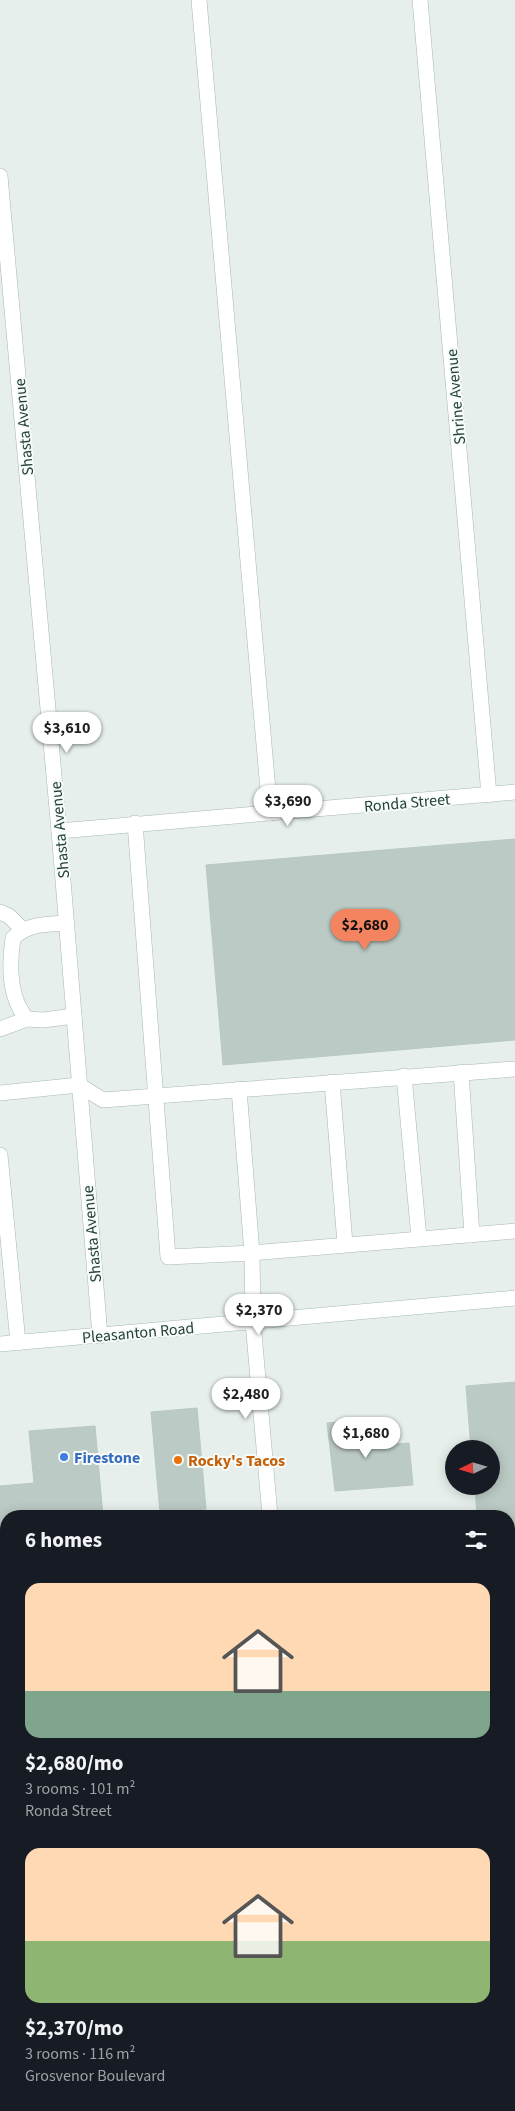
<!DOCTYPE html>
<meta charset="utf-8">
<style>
:root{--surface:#171b24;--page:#20242c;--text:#f1f3f6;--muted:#9ea1a6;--accent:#f4845f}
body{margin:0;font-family:"Source Sans 3",sans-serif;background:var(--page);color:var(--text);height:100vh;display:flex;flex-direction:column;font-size:19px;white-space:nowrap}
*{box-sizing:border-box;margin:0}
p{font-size:16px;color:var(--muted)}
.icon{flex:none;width:28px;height:28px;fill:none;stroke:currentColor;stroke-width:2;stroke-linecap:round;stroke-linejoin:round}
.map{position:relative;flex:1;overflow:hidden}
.side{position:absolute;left:0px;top:1510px;width:515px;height:601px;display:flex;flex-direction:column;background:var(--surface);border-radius:20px 20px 0 0;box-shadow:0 2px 12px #0003}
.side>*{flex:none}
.needle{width:32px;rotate:265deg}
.controls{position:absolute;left:445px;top:1440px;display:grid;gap:10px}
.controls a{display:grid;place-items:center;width:55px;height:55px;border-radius:50%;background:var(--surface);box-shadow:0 2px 12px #0003;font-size:25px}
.price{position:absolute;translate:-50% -42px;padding:0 11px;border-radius:18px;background:#fff;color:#222;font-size:16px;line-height:32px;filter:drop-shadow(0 1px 2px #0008)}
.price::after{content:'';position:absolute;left:50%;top:30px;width:15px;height:11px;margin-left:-8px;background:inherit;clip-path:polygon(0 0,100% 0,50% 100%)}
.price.on{background:var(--accent);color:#111}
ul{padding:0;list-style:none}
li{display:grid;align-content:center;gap:10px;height:265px;padding:0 25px}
li span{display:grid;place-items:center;height:155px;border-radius:15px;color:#555}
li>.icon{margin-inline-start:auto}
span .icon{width:90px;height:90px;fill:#fffc;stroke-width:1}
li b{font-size:21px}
h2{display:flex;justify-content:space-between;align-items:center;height:60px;padding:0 25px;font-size:21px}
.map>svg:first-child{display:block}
.building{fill:#bbcac4;stroke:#b8c9c2}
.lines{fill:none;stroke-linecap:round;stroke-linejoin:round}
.service-casing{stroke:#a8b8b2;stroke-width:16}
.minor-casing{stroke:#a8b8b2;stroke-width:16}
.secondary-casing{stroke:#a4bbb3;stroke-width:16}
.service{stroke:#fff;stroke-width:15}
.minor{stroke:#fff;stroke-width:15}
.secondary{stroke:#fff;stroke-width:15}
.shop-dot{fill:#3f7fe0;stroke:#f7fbf9;stroke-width:2}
.food-dot{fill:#e8710a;stroke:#f7fbf9;stroke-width:2}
.labels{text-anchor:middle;stroke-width:4;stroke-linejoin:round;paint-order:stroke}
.street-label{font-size:16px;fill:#24423a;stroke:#f7fbf9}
.shop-label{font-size:16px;font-weight:bold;fill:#366cbe;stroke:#f7fbf9;text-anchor:start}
.food-label{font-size:16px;font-weight:bold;fill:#c56008;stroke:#f7fbf9;text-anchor:start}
</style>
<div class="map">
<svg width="515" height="2111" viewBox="0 0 515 2111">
<rect width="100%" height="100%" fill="#e6efeb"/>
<g class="building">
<path d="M 515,839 L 515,1040 L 223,1065 L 206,865 Z"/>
<path d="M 515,1382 L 515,1538 L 509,1539 L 509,1516 L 477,1516 L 475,1486 L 491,1486 L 491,1449 L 471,1449 L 466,1386 Z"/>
<path d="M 197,1408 L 206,1509 L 160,1513 L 151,1412 Z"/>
<path d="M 369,1419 L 371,1446 L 409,1443 L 413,1485 L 335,1491 L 327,1423 Z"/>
<path d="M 95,1426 L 103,1516 L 6,1516 L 6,1529 L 0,1529 L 0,1486 L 34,1483 L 29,1431 Z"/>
</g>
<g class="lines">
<defs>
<g id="service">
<path d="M 199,0 L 270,813"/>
<path d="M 135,823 L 168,1257 L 252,1253 L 515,1231"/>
<path d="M 0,912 L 9,916 L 22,929"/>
<path d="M 66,923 C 45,925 29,923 13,938 C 9,965 9,998 27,1019 L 43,1020 L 74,1016"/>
<path d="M 0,1029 L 27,1019"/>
<path d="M 461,1072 L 472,1235"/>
<path d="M 404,1076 L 419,1238"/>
<path d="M 332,1082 L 345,1244"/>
<path d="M 239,1089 L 252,1253 L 253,1322"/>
<path d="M 0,1093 L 79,1085 L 103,1100 L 515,1069"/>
<path d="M 0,1155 L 18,1343"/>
<path d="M 509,1548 L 515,1547"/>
<path d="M 0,1593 L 6,1593"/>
</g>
<g id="minor">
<path d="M 420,0 L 489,795"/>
<path d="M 0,176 L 59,831 L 100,1336"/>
<path d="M 59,831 L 515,792"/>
<path d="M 253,1322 L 270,1516"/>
<path d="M 509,2065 L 515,2065"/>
<path d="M 322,2105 L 323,2111"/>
<path d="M 31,2111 L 95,2105"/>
</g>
<path id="secondary" d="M 0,1344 L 515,1298"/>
</defs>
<use href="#service" class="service-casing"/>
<use href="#minor" class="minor-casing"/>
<use href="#secondary" class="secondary-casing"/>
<use href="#service" class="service"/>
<use href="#minor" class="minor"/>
<use href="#secondary" class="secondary"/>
</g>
<circle class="shop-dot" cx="64" cy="1457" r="5"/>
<circle class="food-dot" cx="178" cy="1460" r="5"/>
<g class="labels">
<g class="street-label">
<text transform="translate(455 397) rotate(-95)" y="6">Shrine Avenue</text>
<text transform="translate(23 427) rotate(-95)" y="6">Shasta Avenue</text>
<text transform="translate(407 802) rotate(-5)" y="6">Ronda Street</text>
<text transform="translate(59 830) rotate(-95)" y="6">Shasta Avenue</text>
<text transform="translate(91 1234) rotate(-95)" y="6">Shasta Avenue</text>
<text transform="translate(138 1332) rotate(-5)" y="6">Pleasanton Road</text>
</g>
<g class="shop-label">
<text x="74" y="1463">Firestone</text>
</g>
<g class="food-label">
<text x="188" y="1466">Rocky's Tacos</text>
</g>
</g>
</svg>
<div class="controls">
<a><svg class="needle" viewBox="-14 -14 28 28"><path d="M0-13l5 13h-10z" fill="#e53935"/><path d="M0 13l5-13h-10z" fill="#9ea1a6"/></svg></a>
</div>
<b class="price" style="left:67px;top:754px">$3,610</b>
<b class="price" style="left:288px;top:827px">$3,690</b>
<b class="price on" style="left:365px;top:951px">$2,680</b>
<b class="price" style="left:259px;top:1336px">$2,370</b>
<b class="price" style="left:246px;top:1420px">$2,480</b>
<b class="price" style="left:366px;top:1459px">$1,680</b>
<section class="side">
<h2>6 homes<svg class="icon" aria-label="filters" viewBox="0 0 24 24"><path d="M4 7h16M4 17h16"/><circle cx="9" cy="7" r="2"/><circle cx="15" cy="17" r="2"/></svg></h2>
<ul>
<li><span style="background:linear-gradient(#ffd9b3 70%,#7fa58c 0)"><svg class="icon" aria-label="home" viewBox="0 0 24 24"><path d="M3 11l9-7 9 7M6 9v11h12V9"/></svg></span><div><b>$2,680/mo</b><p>3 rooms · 101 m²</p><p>Ronda Street</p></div></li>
<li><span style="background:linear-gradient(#ffd9b3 60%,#8fb573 0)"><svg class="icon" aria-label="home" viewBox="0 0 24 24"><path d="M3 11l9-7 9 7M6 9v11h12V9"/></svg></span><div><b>$2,370/mo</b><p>3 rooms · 116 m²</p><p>Grosvenor Boulevard</p></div></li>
</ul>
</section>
</div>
